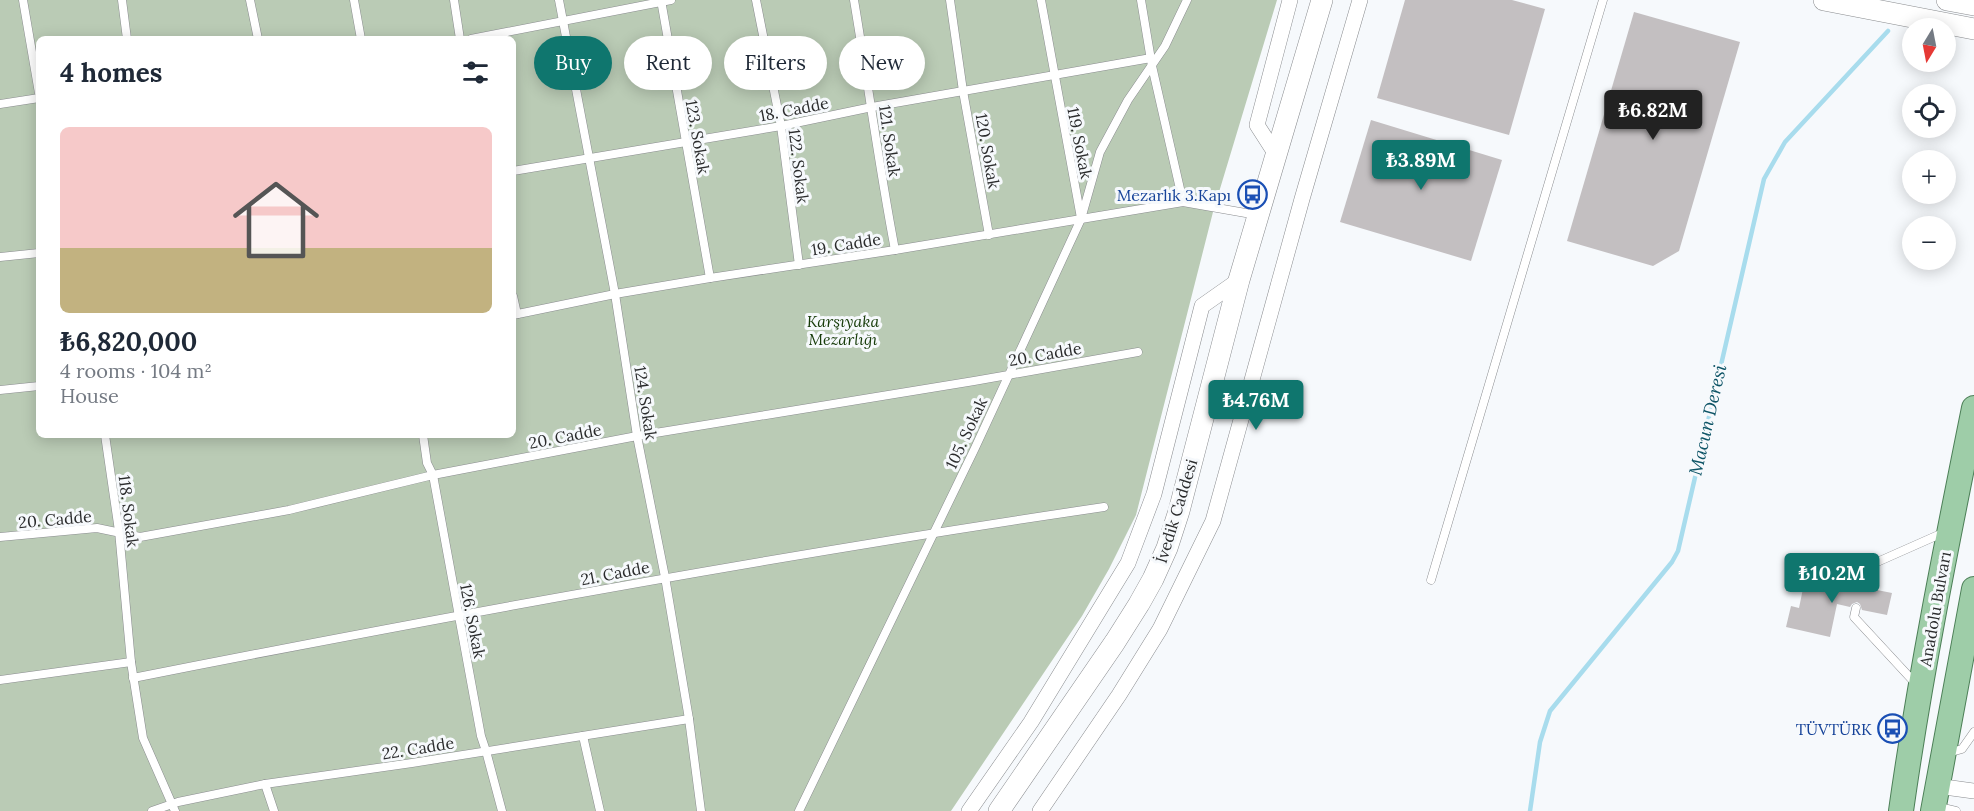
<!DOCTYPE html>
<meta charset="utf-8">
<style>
:root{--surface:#fff;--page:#f2f2f3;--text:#1f2937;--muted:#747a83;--accent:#0f766e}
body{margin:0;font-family:Lora,serif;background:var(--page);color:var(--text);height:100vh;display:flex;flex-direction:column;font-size:22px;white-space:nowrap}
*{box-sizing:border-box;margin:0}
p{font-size:20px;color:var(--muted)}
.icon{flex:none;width:33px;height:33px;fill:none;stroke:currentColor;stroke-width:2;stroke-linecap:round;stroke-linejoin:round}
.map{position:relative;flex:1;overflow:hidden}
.drawer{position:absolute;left:36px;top:36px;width:480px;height:402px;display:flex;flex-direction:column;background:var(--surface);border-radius:9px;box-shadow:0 3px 15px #0003}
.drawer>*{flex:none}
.top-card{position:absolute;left:534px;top:36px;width:570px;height:54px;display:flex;gap:12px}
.needle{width:39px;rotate:190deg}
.fabs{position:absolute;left:1902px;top:18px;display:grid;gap:12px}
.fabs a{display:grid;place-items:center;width:54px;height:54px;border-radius:50%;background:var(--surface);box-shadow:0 3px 15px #0003;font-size:30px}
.price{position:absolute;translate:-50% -51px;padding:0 14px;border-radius:6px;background:var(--accent);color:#fff;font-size:20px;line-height:39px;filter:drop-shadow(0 2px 3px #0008)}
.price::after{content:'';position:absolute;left:50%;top:36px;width:18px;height:14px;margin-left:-9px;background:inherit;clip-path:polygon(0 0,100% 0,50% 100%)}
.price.on{background:#222;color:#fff}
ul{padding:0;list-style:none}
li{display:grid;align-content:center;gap:12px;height:318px;padding:0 24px}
li span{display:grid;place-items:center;height:186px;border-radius:9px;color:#555}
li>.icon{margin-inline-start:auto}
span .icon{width:108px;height:108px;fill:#fffc;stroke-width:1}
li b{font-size:26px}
h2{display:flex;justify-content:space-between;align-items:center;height:72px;padding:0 24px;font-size:26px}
.tag{padding:0 21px;border-radius:27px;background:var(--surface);box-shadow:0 3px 15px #0003;font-size:21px;line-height:54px}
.tag.on{background:var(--accent);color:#fff}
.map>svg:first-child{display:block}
.green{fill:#bacbb5;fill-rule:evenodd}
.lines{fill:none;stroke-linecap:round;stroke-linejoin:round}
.stream{stroke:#a8dced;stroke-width:4.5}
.building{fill:#c3bfc1}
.service-casing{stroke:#8a8c8f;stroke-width:9}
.minor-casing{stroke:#8a8c8f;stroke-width:16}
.secondary-casing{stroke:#8a8c8f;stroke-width:22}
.primary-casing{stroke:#4c7f57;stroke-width:26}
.service{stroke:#fff;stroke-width:8}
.minor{stroke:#fff;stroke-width:15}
.secondary{stroke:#fff;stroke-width:21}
.primary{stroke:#9ecda8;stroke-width:24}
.labels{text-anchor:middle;stroke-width:6;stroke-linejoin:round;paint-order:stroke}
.street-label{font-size:16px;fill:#2b2c2d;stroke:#f6f9fc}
.transit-label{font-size:16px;fill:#164399;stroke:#f6f9fc;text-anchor:end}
.park-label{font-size:16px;font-style:italic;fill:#163b08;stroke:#f6f9fc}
.water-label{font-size:18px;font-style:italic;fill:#0d5466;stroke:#f6f9fc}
</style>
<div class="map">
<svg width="1974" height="811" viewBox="0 0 1974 811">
<rect width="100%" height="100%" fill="#f6f9fc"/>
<path class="green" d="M 0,0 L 1277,0 L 1213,212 L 1136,515 L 1109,569 L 1082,616 L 951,811 L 0,811 ZM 39,39 L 513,39 L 513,435 L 39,435 Z"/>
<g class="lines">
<path class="stream" d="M 1530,811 L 1540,742 L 1550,711 L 1672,562 L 1678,551 L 1764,179 L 1785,142 L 1888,31"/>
</g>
<g class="building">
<path d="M 1405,0 L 1512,0 L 1545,9 L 1509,135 L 1377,98 Z"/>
<path d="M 1634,12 L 1740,42 L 1679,251 L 1653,266 L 1567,241 Z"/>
<path d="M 1371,120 L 1502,160 L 1471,261 L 1340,222 Z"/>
<path d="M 1806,574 L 1855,585 L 1856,590 L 1860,592 L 1867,588 L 1892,593 L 1887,615 L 1862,610 L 1860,604 L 1857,602 L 1852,604 L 1850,607 L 1837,604 L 1830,637 L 1786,627 L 1791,606 L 1799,608 Z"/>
</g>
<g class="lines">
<defs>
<g id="service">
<path d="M 23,0 L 39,93"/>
<path d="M 122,0 L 127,39"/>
<path d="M 250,0 L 258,39"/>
<path d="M 354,0 L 361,39"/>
<path d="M 454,0 L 460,39"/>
<path d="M 559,0 L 615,294 L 637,436 L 665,577 L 689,719 L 701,811"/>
<path d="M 661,0 L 710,278"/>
<path d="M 756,0 L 781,126 L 799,265"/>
<path d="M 854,0 C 868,83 879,167 895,250"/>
<path d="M 950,0 L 963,91 L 989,235"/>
<path d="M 1041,0 L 1081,218"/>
<path d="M 1141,0 L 1152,66 L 1183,202"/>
<path d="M 471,39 L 671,0"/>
<path d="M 0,104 L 39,98"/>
<path d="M 513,171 L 781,126 L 872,107 L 1151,58"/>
<path d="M 0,257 L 39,253"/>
<path d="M 513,296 L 517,314"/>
<path d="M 513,315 L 615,294 L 710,278 L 895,250 L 1183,202 L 1257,215"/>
<path d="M 0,390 L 39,386"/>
<path d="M 105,435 L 119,531 L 131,662 L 143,738 L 175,811"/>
<path d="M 423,435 L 427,463 L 433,475 L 481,736 L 486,751 L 502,811"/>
<path d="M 0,537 L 97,528 L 140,537 L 289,510 L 433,475 L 637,436 L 974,381 L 1138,352"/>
<path d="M 1431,580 L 1603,0"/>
<path d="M 1861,586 L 1866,567 L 1945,532"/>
<path d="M 1856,608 L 1854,617 L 1916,684"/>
<path d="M 133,678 C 456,614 779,555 1104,507"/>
<path d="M 0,680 L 131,662"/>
<path d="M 583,736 L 600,811"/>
<path d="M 1948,753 L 1962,749 L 1974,732"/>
<path d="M 265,784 L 274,811"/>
<path d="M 1939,807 L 1956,811"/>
<path d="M 152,811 L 178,802 L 265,784 L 412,763 L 689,719"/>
<path d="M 799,811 L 975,448 L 1081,219 L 1100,152 L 1128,100 L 1165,46 L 1187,0"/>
</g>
<g id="minor">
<path d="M 1275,153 L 1257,125 L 1290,0"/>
<path d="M 1937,786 L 1974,791"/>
<path d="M 969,811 L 1031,722 L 1128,563 L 1154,494 L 1202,306 L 1239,280"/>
<path d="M 1040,811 L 1119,695 L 1160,629 L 1213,521 L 1302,199 L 1360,0"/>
</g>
<g id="secondary">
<path d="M 1824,0 L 1974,29"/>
<path d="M 1947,0 L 1974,5"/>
<path d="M 999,811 L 1115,642 L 1139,604 L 1153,579 L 1167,548 L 1179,511 L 1239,280 L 1322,0"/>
</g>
<g id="primary">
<path d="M 1901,811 C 1920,676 1947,542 1974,408"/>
<path d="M 1933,811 L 1974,589"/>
</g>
</defs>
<use href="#service" class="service-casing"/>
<use href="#minor" class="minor-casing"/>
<use href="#secondary" class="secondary-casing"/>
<use href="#primary" class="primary-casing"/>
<use href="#service" class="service"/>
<use href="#minor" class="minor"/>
<use href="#secondary" class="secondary"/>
<use href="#primary" class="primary"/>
</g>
<defs>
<symbol id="bus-ring" viewBox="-11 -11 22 22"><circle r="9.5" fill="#f6f9fc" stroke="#1a4fb4" stroke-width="1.5"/><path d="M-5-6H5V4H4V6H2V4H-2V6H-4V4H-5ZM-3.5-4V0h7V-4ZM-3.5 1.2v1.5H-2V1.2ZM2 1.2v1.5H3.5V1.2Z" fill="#1a4fb4"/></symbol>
</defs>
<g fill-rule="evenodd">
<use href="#bus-ring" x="1236" y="178" width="33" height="33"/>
<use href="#bus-ring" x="1876" y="712" width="33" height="33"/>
</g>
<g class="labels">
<g class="street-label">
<text transform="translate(794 109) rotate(-11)" y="6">18. Cadde</text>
<text transform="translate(698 137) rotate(80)" y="6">123. Sokak</text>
<text transform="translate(890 141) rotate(82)" y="6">121. Sokak</text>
<text transform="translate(1080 143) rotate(79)" y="6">119. Sokak</text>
<text transform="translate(988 151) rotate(80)" y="6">120. Sokak</text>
<text transform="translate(799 166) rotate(83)" y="6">122. Sokak</text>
<text transform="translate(846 244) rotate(-9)" y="6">19. Cadde</text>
<text transform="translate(1045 354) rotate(-10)" y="6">20. Cadde</text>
<text transform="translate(646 403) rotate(81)" y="6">124. Sokak</text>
<text transform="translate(966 433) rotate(-65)" y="6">105. Sokak</text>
<text transform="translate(565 436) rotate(-11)" y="6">20. Cadde</text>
<text transform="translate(129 511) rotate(83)" y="6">118. Sokak</text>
<text transform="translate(1176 511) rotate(-73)" y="6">İvedik Caddesi</text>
<text transform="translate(55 519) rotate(-5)" y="6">20. Cadde</text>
<text transform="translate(615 573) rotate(-11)" y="6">21. Cadde</text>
<text transform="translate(1935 609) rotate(-80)" y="6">Anadolu Bulvarı</text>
<text transform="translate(473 621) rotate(79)" y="6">126. Sokak</text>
<text transform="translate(418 748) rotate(-9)" y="6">22. Cadde</text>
</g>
<g class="transit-label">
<text x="1231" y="201">Mezarlık 3.Kapı</text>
<text x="1872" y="735">TÜVTÜRK</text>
</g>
<g class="park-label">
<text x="843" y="327">Karşıyaka<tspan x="843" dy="18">Mezarlığı</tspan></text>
</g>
<g class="water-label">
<text transform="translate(1708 420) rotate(-77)" y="6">Macun Deresi</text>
</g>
</g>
</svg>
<div class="fabs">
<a><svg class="needle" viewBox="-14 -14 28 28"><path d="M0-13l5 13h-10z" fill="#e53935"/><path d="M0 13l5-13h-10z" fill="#747a83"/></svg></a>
<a><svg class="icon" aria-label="locate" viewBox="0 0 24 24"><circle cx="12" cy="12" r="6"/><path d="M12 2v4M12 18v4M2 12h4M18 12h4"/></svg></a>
<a>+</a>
<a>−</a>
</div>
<b class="price on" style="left:1653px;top:141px">₺6.82M</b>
<b class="price" style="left:1421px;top:191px">₺3.89M</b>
<b class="price" style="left:1256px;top:431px">₺4.76M</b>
<b class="price" style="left:1832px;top:604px">₺10.2M</b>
<div class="top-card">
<a class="tag on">Buy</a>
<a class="tag">Rent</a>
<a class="tag">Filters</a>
<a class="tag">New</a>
</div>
<section class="drawer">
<h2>4 homes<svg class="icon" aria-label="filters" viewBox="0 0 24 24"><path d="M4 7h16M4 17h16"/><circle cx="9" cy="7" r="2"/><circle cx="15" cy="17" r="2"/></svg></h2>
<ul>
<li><span style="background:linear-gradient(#f6c9c9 65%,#c2b280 0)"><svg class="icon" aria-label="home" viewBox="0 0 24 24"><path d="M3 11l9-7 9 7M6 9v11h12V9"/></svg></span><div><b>₺6,820,000</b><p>4 rooms · 104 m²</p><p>House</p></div></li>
</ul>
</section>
</div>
